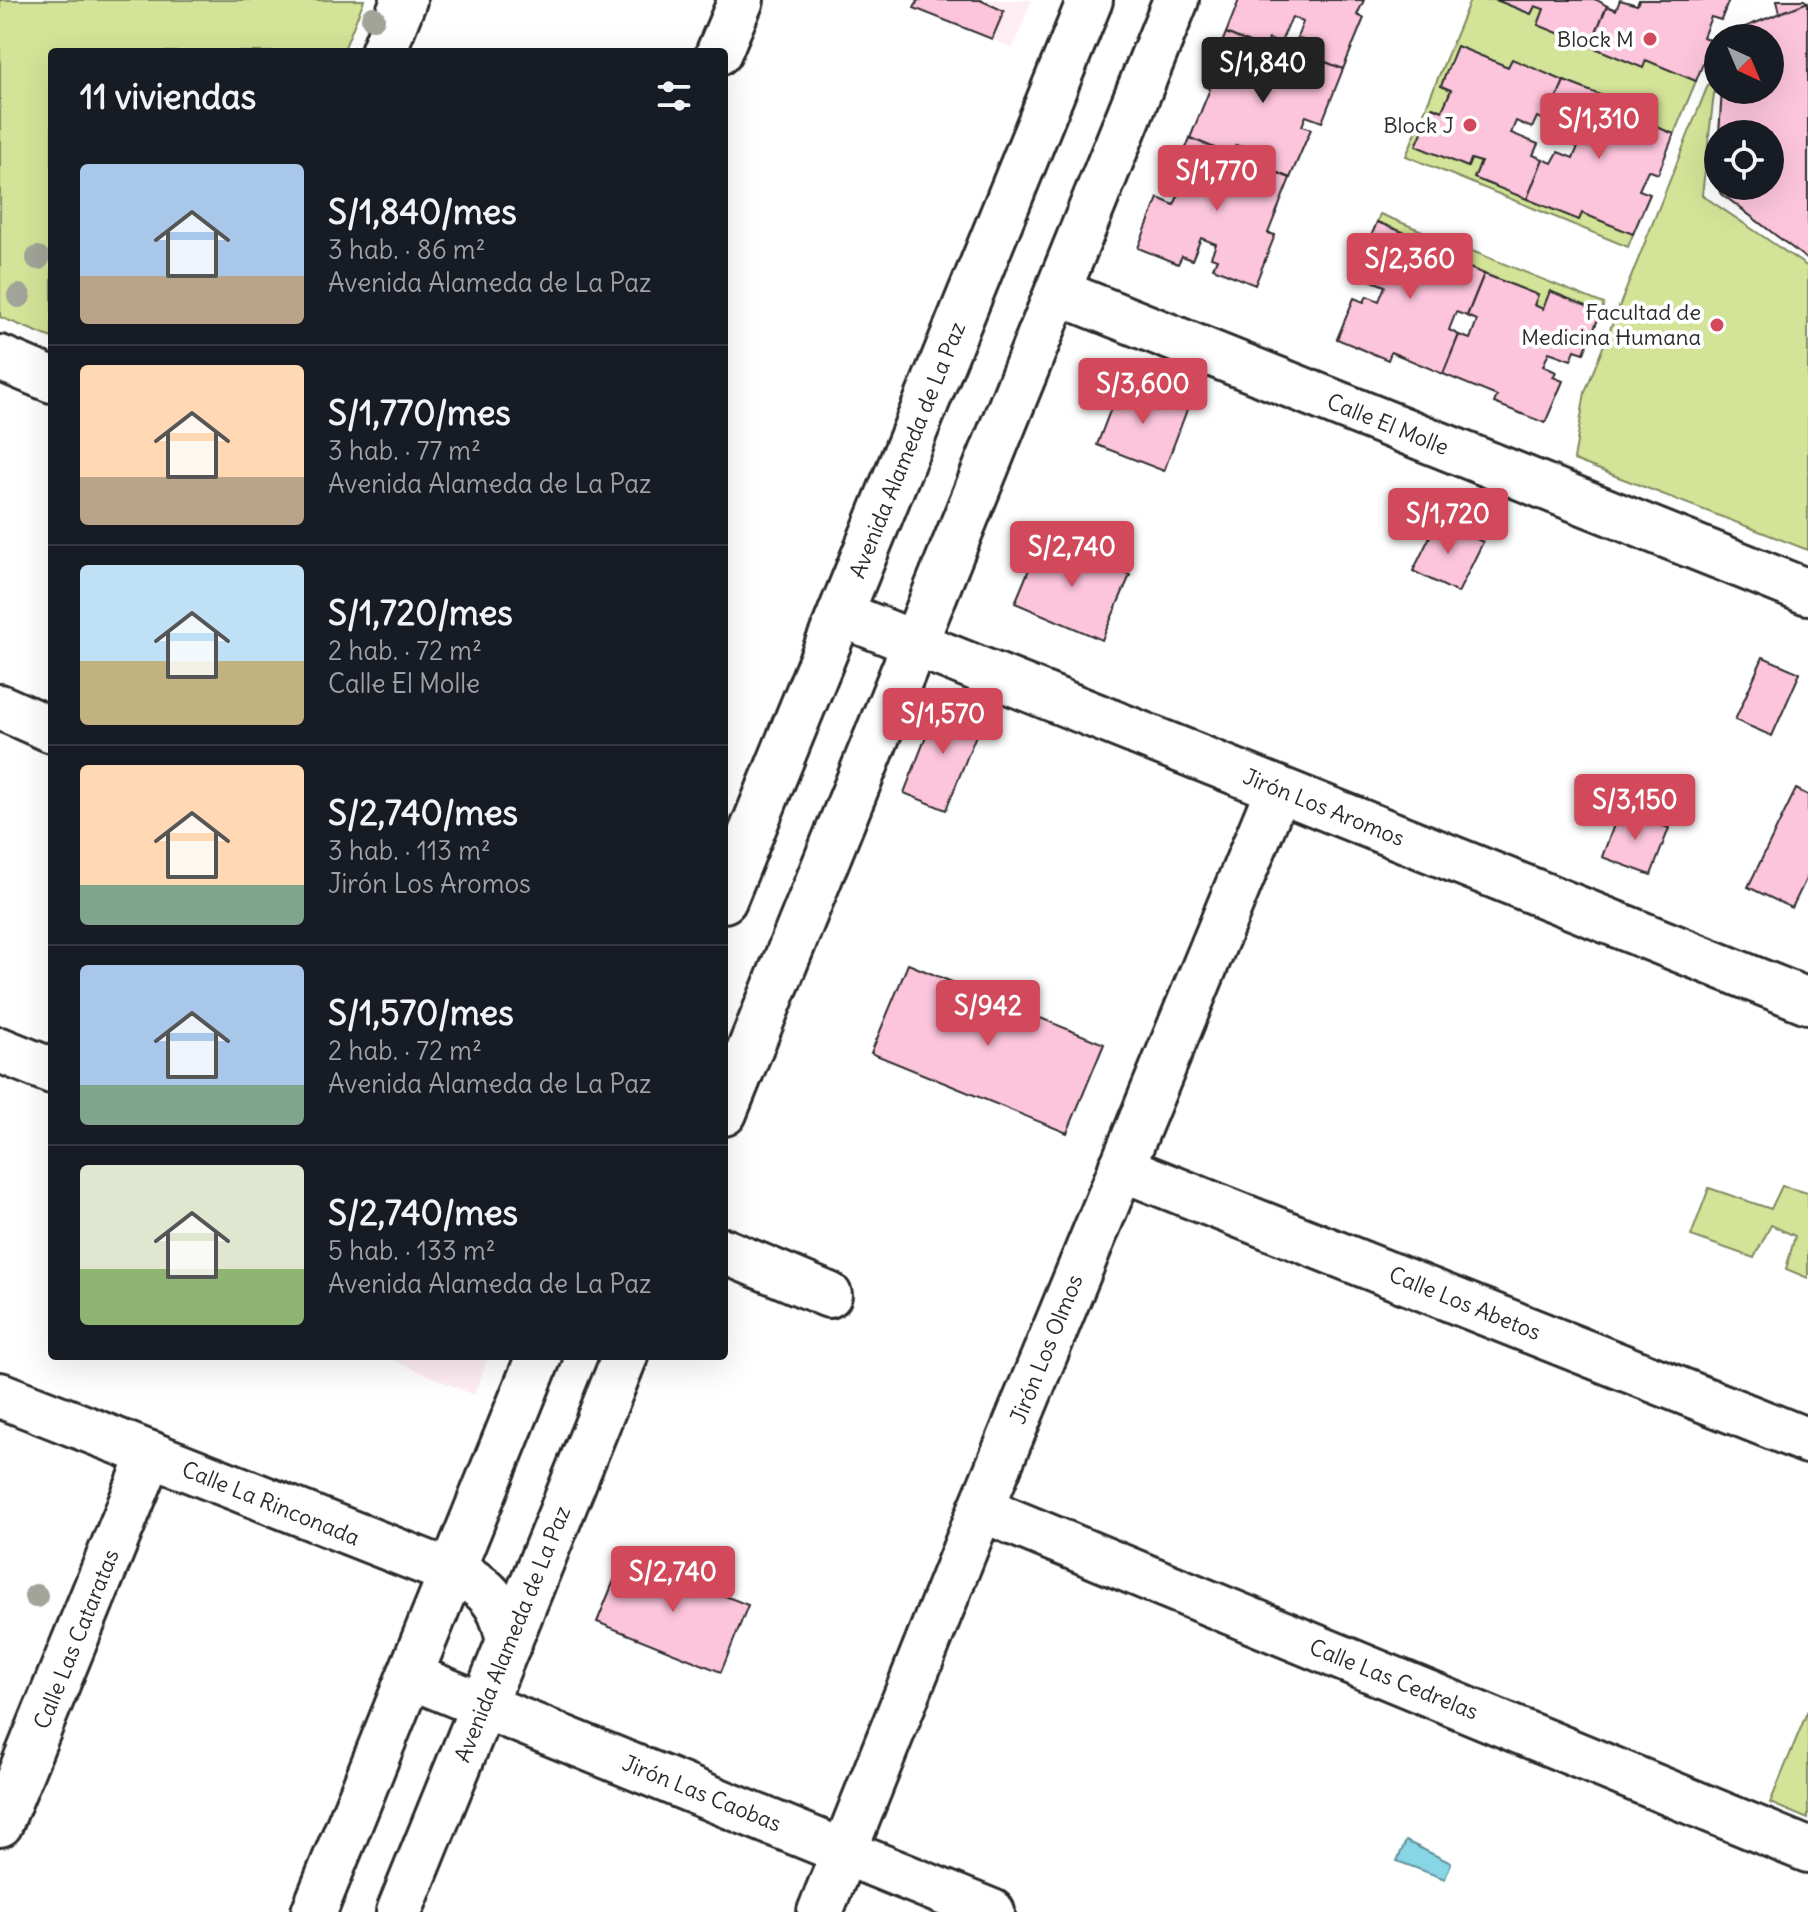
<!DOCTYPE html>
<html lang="es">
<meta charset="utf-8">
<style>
:root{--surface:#171b24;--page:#242831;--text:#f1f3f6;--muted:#9ea1a6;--line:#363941;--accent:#d1495b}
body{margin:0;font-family:Delius,sans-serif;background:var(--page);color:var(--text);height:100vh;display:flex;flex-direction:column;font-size:30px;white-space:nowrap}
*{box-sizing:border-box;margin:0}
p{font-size:26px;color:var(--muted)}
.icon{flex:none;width:44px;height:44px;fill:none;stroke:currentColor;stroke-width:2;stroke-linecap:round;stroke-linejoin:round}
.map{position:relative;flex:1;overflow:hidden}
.panel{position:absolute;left:48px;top:48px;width:680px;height:1312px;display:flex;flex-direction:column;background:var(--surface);border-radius:8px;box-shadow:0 8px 32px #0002}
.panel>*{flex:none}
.needle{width:52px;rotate:136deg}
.buttons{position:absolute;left:1704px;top:24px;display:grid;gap:16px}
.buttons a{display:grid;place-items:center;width:80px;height:80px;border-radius:50%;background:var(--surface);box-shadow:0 8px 32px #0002;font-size:40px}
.price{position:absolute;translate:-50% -68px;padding:0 18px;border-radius:8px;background:var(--accent);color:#fff;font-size:26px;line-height:52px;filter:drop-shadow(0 2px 4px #0008)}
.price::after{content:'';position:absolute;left:50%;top:48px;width:24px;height:18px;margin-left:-12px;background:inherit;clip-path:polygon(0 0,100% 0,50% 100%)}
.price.active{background:#222;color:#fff}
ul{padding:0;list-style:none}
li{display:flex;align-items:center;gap:24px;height:200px;padding:0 32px}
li+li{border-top:2px solid var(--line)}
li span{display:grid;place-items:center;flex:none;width:224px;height:160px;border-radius:8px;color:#555}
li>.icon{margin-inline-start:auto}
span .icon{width:96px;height:96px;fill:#fffc;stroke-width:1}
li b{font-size:34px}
h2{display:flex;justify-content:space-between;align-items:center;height:96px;padding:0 32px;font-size:34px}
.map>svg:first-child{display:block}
.built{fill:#feeef4}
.green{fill:#d3e498;stroke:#7f8862;stroke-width:2}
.water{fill:#87d6e5;stroke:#62929b;stroke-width:2}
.building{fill:#fdc5dc;stroke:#2b2b2b;stroke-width:2}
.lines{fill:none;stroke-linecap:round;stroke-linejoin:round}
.minor-casing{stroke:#2b2b2b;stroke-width:50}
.minor{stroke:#fff;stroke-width:44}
.tree{fill:#a2a499}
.poi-dot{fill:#d1495b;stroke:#fff;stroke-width:3}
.labels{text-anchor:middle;stroke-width:8;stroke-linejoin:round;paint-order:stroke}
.poi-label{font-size:22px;fill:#2b2b2b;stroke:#fff;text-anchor:end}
.street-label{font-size:22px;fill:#2b2b2b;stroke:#fff}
</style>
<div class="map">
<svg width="1808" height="1912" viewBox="0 0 1808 1912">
<rect width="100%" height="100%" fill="#fff"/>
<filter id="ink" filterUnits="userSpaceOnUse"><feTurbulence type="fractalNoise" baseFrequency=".0125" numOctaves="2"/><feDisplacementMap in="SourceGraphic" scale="16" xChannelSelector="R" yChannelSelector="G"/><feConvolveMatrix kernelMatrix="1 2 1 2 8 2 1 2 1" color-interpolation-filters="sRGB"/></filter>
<g filter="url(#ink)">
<g class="built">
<path d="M 918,0 L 1032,0 L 1013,48 L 914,8 Z"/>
<path d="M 383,1356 L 489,1356 L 474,1395 Z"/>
</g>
<g class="green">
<path d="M 0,0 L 364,0 L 343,52 L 52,52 L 52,338 L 0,317 Z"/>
<path d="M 1470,0 L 1496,0 L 1531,14 L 1535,6 L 1544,9 L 1538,25 L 1642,67 L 1646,60 L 1696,81 L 1674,134 L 1624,114 L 1619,123 L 1611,119 L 1617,102 L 1512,60 L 1508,67 L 1457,47 L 1441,86 L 1451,90 L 1442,111 L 1432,107 L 1417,146 L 1467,167 L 1471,159 L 1481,162 L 1475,178 L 1579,220 L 1582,213 L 1633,234 L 1628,247 L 1406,156 Z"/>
<path d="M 1718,60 L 1702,195 L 1808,267 L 1808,550 L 1574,460 L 1585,392 Z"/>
<path d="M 1380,214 L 1604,304 L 1601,312 L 1550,292 L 1543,309 L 1534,305 L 1537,295 L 1433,253 L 1428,264 L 1418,260 L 1426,241 L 1377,222 Z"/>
<path d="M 1782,1186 L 1808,1193 L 1808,1278 L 1786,1269 L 1795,1236 L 1771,1225 L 1754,1258 L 1691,1236 L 1709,1188 L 1771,1209 Z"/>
<path d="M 1808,1710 L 1808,1819 L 1770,1803 Z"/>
</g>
<path class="water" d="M 1406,1841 L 1451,1863 L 1445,1879 L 1397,1861 Z"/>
<g class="building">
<path d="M 918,0 L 980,0 L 1004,11 L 992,39 L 914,8 Z"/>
<path d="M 1239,0 L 1364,0 L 1357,15 L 1364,18 L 1343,69 L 1303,53 L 1308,42 L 1297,38 L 1303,22 L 1292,17 L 1280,44 L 1269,39 L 1265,50 L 1226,33 Z"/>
<path d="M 1496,0 L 1597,0 L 1607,6 L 1590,46 L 1538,25 L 1544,9 L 1535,6 L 1531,14 Z"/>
<path d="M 1620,0 L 1637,5 L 1639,0 L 1729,0 L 1721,20 L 1711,17 L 1703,37 L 1712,41 L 1696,81 L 1646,60 L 1643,68 L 1590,46 L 1607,6 L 1616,10 Z"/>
<path d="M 1777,0 L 1805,0 L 1807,3 L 1780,13 Z"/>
<path d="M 1808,2 L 1808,260 L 1722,194 L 1718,186 L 1770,186 L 1770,134 L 1719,134 L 1722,90 L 1770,90 L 1770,38 L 1725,38 L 1725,35 Z"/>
<path d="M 1226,33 L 1265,50 L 1261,59 L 1273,63 L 1266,79 L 1278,84 L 1289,59 L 1299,63 L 1303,53 L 1343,69 L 1322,122 L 1306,116 L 1302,126 L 1311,129 L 1290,178 L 1250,162 L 1254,152 L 1236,145 L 1231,155 L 1190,138 L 1210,89 L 1204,86 Z"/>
<path d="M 1457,46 L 1508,67 L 1512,59 L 1564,81 L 1547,121 L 1537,117 L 1532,128 L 1516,121 L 1511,133 L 1538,144 L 1533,155 L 1543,159 L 1527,199 L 1474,178 L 1481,162 L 1471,159 L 1468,167 L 1416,146 L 1433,107 L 1442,111 L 1451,90 L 1441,86 Z"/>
<path d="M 1564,81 L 1618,102 L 1611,119 L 1619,123 L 1623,113 L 1674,134 L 1658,174 L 1648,170 L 1639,190 L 1650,194 L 1633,234 L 1582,213 L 1579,220 L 1527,199 L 1543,159 L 1552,163 L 1558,152 L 1573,158 L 1578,147 L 1552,136 L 1557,125 L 1547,121 Z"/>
<path d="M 1190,138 L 1231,155 L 1227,165 L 1245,173 L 1250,162 L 1290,178 L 1268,233 L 1275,235 L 1255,285 L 1213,268 L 1217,259 L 1211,257 L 1216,244 L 1201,238 L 1192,260 L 1182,256 L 1178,264 L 1138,248 L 1158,198 L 1174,205 L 1178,196 L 1168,192 Z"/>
<path d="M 1377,222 L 1426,241 L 1418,260 L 1428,264 L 1433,253 L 1484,274 L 1467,316 L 1456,312 L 1449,330 L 1459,335 L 1443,374 L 1391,352 L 1388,360 L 1337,339 L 1354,298 L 1364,302 L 1367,296 L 1379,301 L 1385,286 L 1362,277 L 1367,266 L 1360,263 Z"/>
<path d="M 1484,274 L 1538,295 L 1534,305 L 1543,309 L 1550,291 L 1601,312 L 1584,353 L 1575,350 L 1571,360 L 1549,352 L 1543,366 L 1556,372 L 1553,377 L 1563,381 L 1545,423 L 1494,403 L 1497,396 L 1443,374 L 1459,335 L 1470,339 L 1477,320 L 1467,316 Z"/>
<path d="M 1121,382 L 1188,407 L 1164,471 L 1097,445 Z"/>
<path d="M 1438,520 L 1483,542 L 1458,593 L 1413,571 Z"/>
<path d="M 1042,538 L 1130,575 L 1102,640 L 1015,603 Z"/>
<path d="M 1763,657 L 1800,673 L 1772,736 L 1735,720 Z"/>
<path d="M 939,703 L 982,720 L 946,810 L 904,793 Z"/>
<path d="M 1796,789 L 1808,795 L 1808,875 L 1792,908 L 1748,887 Z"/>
<path d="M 1620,809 L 1669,828 L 1651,875 L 1602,857 Z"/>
<path d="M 908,964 L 1104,1044 L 1067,1133 L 871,1053 Z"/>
<path d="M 624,1556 L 748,1605 L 721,1672 L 597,1622 Z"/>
</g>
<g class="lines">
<defs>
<g id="minor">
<path d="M 383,52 L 404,0"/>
<path d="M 719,52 L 741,0"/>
<path d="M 1058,292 L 1808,592"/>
<path d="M 0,358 L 52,380"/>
<path d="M 841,614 L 1808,1001"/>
<path d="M 0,707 L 52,730"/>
<path d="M 724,900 L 1090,0"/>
<path d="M 0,1050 L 52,1071"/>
<path d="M 724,1113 L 1176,0"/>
<path d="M 1121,1168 L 1808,1441"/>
<path d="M 724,1251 L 829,1295"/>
<path d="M 0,1395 L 468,1579 C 495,1593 504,1614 509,1643"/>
<path d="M 981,1509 L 1808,1850"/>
<path d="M 410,1676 L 992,1912"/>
<path d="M 0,1824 L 151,1454"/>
<path d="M 314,1912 L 539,1356"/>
<path d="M 399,1912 L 625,1356"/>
<path d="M 820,1912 L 981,1509 L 1278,789"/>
</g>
</defs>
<use href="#minor" class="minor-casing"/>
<use href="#minor" class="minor"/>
</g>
<g class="tree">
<circle cx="373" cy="18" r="12"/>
<circle cx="38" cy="258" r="12"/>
<circle cx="19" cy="296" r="12"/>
<circle cx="36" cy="1596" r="12"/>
</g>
</g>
<g class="poi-dot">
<circle cx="1650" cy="39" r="8"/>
<circle cx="1470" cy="125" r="8"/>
<circle cx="1717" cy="325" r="8"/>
</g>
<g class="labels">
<g class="poi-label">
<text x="1634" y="47">Block M</text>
<text x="1454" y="133">Block J</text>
<text x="1701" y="320">Facultad de<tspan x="1701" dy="25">Medicina Humana</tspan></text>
</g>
<g class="street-label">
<text transform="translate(1388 424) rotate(22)" y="8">Calle El Molle</text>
<text transform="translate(907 450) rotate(-68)" y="8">Avenida Alameda de La Paz</text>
<text transform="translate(1324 807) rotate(22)" y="8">Jirón Los Aromos</text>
<text transform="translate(1465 1303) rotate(22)" y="8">Calle Los Abetos</text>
<text transform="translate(1046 1349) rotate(-68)" y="8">Jirón Los Olmos</text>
<text transform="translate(271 1503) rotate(22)" y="8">Calle La Rinconada</text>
<text transform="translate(512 1634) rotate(-68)" y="8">Avenida Alameda de La Paz</text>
<text transform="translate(76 1639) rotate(-68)" y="8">Calle Las Cataratas</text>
<text transform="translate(1394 1679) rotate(22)" y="8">Calle Las Cedrelas</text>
<text transform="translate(702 1793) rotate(22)" y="8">Jirón Las Caobas</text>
</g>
</g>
</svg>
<div class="buttons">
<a><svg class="needle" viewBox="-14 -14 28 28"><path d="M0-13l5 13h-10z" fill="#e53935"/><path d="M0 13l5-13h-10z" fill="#9ea1a6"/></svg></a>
<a><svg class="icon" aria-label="locate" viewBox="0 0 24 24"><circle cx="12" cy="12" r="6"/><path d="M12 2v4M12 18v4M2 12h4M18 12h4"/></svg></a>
</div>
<b class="price active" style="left:1263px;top:105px">S/1,840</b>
<b class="price" style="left:1599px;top:161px">S/1,310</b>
<b class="price" style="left:1217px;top:213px">S/1,770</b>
<b class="price" style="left:1410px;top:301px">S/2,360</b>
<b class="price" style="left:1143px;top:426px">S/3,600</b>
<b class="price" style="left:1448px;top:556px">S/1,720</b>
<b class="price" style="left:1072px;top:589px">S/2,740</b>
<b class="price" style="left:943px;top:756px">S/1,570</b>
<b class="price" style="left:1635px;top:842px">S/3,150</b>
<b class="price" style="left:988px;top:1048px">S/942</b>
<b class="price" style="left:673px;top:1614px">S/2,740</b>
<section class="panel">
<h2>11 viviendas<svg class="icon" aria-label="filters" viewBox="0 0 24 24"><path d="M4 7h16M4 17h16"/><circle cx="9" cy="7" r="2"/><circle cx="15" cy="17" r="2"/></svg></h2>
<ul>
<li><span style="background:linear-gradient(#a9c7e8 70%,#b9a48a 0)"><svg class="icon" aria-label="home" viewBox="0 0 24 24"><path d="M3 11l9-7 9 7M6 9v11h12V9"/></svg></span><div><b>S/1,840/mes</b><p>3 hab. · 86 m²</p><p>Avenida Alameda de La Paz</p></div></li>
<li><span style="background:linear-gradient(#ffd9b3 70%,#b9a48a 0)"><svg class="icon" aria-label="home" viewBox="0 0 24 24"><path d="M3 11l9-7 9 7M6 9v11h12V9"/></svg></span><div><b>S/1,770/mes</b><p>3 hab. · 77 m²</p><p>Avenida Alameda de La Paz</p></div></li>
<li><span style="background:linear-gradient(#bfe0f5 60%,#c2b280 0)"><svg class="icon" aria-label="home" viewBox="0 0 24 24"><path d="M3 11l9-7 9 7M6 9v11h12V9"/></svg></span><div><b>S/1,720/mes</b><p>2 hab. · 72 m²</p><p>Calle El Molle</p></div></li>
<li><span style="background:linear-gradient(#ffd9b3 75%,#7fa58c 0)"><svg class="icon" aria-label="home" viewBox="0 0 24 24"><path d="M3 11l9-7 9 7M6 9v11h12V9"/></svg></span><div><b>S/2,740/mes</b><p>3 hab. · 113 m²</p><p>Jirón Los Aromos</p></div></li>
<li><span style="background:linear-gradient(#a9c7e8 75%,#7fa58c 0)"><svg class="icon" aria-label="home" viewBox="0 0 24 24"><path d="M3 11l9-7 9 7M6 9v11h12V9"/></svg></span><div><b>S/1,570/mes</b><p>2 hab. · 72 m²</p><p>Avenida Alameda de La Paz</p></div></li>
<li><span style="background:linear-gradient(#dfe7d0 65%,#8fb573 0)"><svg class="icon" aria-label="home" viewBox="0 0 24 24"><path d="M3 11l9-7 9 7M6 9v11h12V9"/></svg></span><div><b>S/2,740/mes</b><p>5 hab. · 133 m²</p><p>Avenida Alameda de La Paz</p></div></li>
</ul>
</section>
</div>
